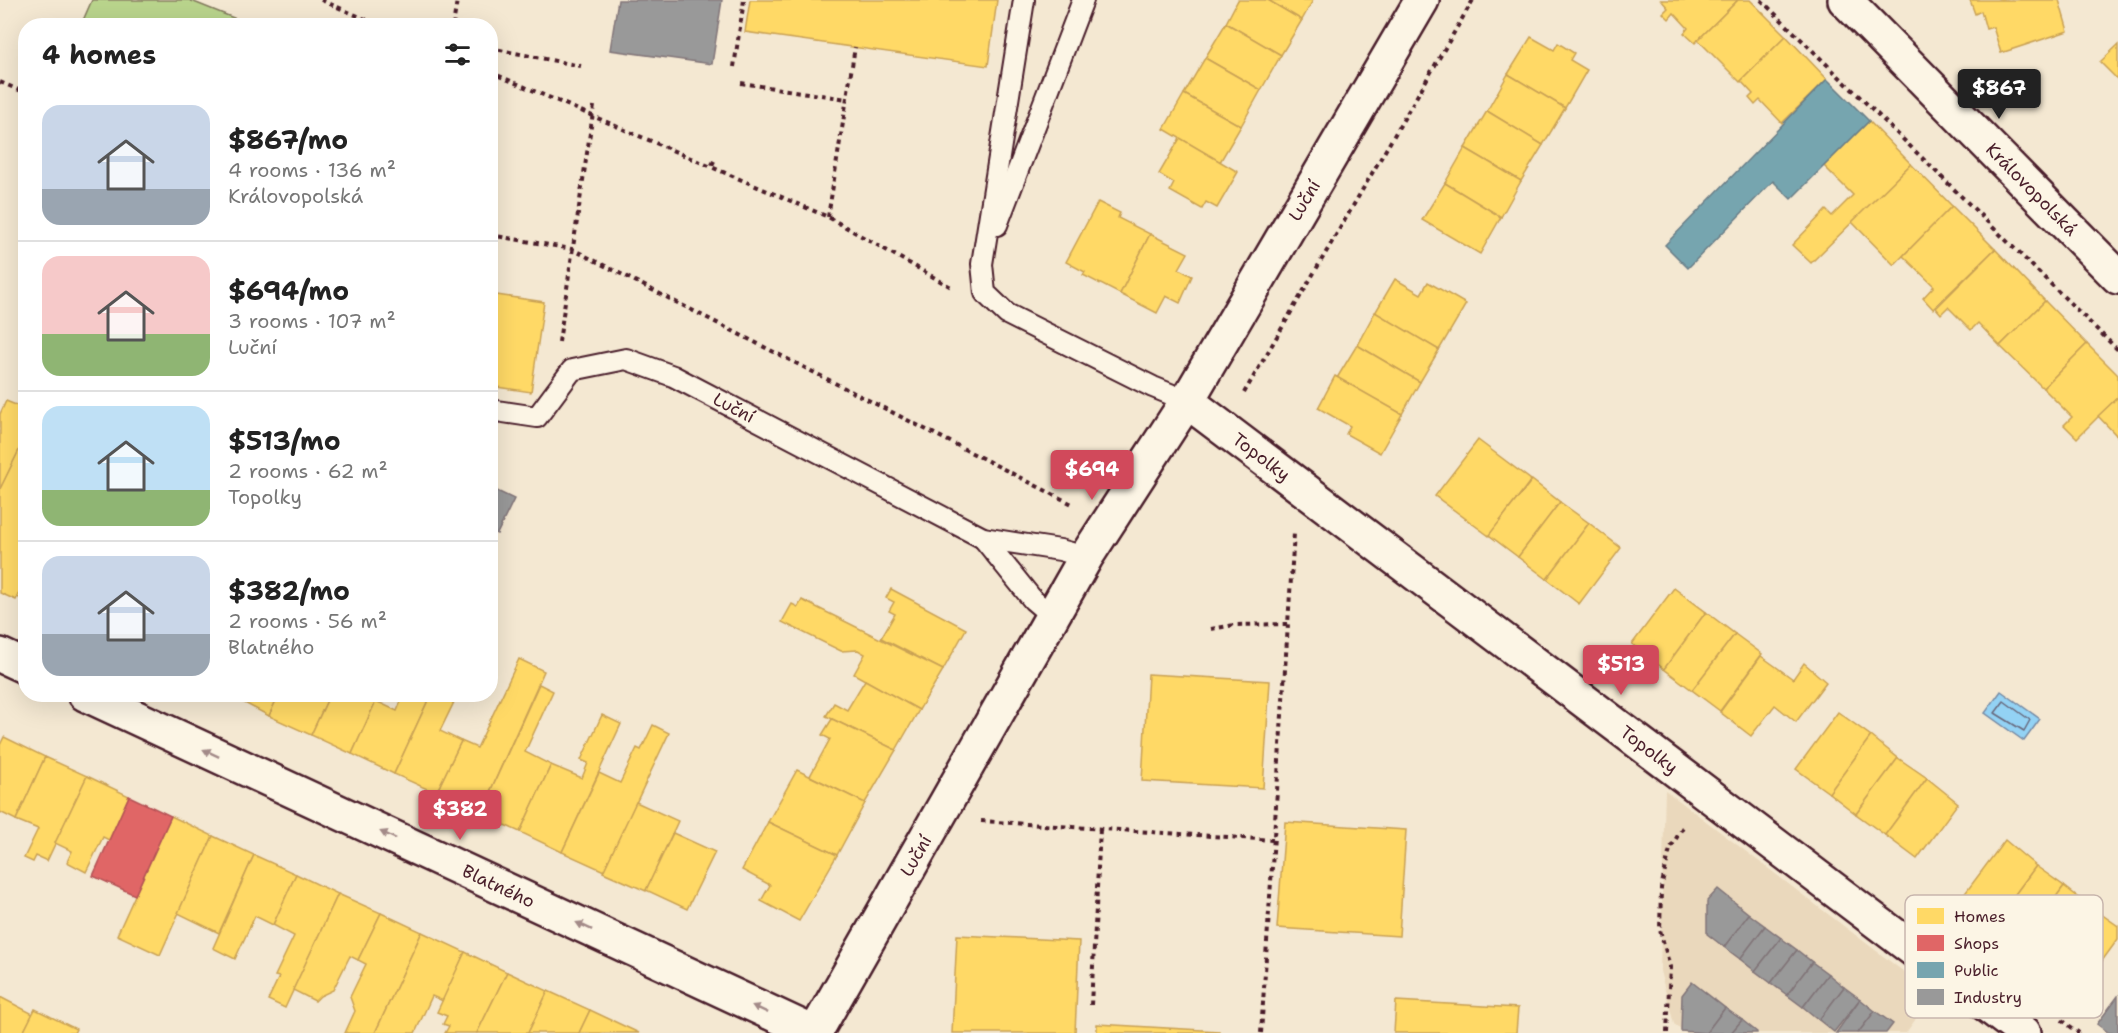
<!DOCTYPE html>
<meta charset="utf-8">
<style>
:root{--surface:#fff;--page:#f6f6f6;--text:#222;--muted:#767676;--line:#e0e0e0;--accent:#d1495b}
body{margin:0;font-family:"Shantell Sans",sans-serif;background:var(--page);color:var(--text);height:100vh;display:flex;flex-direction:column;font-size:22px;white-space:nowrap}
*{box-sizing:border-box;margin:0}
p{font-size:20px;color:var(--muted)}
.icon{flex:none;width:33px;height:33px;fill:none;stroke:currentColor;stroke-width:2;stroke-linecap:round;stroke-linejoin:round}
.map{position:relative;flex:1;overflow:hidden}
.side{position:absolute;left:18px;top:18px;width:480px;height:684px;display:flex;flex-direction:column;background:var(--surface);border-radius:24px;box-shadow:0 6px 24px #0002}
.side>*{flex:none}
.price{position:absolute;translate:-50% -51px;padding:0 14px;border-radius:6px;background:var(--accent);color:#fff;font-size:20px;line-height:39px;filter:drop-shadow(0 2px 3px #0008)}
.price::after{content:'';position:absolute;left:50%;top:36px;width:18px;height:14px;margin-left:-9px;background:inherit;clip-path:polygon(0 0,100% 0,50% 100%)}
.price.current{background:#222;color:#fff}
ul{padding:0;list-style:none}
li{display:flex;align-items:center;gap:18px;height:150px;padding:0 24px}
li+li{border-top:2px solid var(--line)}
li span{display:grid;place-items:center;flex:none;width:168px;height:120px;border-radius:18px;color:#555}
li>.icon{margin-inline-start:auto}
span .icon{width:72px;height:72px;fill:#fffc;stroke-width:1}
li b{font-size:26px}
h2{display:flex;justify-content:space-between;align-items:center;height:72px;padding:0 24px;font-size:26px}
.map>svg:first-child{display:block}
.built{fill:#ead8bc}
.green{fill:#b9d48c;stroke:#827a5c;stroke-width:1.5}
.water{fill:#93d2f4;stroke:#768aa4;stroke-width:1.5}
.homes{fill:#ffd966;stroke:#c9a154;stroke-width:1.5}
.shops{fill:#e06666;stroke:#b35154;stroke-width:1.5}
.public{fill:#76a5af;stroke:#697d87;stroke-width:1.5}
.industry{fill:#999;stroke:#817478;stroke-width:1.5}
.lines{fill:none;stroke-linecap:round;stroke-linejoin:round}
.shore{stroke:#67677b;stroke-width:1.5}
.lane-casing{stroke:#4a1f2b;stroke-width:24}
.street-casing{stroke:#4a1f2b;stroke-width:38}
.secondary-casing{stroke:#4a1f2b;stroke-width:38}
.path{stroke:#4a1f2b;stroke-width:4;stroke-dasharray:4.5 4.5;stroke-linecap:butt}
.lane{stroke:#fcf5e5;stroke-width:20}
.street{stroke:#fcf5e5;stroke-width:33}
.secondary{stroke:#fcf5e5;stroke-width:33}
.oneway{fill:#a38a88}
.labels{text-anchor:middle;stroke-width:6;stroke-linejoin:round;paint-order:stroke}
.street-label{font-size:18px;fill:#4a1f2b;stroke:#fcf5e5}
.key{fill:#fcf5e5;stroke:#c7b5ad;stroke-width:1.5}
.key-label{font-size:16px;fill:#4a1f2b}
</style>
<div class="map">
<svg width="2118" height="1033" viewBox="0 0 2118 1033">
<rect width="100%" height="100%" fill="#f4e8d2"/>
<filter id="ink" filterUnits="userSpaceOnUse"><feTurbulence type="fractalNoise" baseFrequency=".0167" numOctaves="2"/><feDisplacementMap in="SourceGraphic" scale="12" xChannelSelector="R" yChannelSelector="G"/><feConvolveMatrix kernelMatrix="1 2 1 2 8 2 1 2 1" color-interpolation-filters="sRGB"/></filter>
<g filter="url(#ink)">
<path class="built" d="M 1665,790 L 1933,994 L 1906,1033 L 1686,1033 L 1674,1024 L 1660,971 Z"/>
<path class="green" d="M 92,0 L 189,0 L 251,25 L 81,25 Z"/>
<path class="water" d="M 2001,691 L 2040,719 L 2024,741 L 1985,713 Z"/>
<g class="homes">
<path d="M 750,0 L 997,0 L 988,66 L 745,32 Z"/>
<path d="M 1238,0 L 1268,0 L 1302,20 L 1281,55 L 1226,23 Z"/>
<path d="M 1268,0 L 1313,0 L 1302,20 Z"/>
<path d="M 1661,0 L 1738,0 L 1695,43 L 1684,33 L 1688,28 L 1674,13 L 1669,19 L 1663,13 L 1668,8 Z"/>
<path d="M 1738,0 L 1750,0 L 1786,36 L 1740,82 L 1698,40 Z"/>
<path d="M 1970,0 L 2059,0 L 2068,31 L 2001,53 L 1993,27 L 1986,29 L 1981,11 L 1975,14 Z"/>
<path d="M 1226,23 L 1281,55 L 1261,90 L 1205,58 Z"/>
<path d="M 1786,36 L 1827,79 L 1782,123 L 1760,100 L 1755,105 L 1749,98 L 1753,94 L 1741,81 Z"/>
<path d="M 1531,37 L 1554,50 L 1558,43 L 1574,53 L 1570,60 L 1587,70 L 1565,108 L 1508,74 Z"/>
<path d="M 2118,45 L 2118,80 L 2100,62 Z"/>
<path d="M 1205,58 L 1261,90 L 1241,126 L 1184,94 Z"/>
<path d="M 1508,74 L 1565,108 L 1543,145 L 1487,111 Z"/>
<path d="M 1184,94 L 1241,126 L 1220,162 L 1164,129 Z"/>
<path d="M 1487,111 L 1543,145 L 1521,181 L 1465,148 Z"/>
<path d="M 1869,121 L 1911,164 L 1811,263 L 1792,245 L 1826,210 L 1832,216 L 1853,195 L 1824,166 Z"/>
<path d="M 1180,138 L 1238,172 L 1217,208 L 1206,202 L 1202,209 L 1170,191 L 1174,183 L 1159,174 Z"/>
<path d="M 1465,148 L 1521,181 L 1501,217 L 1445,183 Z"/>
<path d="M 1911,164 L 1952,206 L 1894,265 L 1852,222 Z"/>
<path d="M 1445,183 L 1501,217 L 1480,254 L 1422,220 Z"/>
<path d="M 1098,202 L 1120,213 L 1118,218 L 1150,234 L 1120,294 L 1083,275 L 1085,272 L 1066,262 Z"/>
<path d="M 1952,206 L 1995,249 L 1933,309 L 1923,298 L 1934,286 L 1903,256 Z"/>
<path d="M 1150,234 L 1188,253 L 1179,269 L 1192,276 L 1180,303 L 1166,296 L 1157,313 L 1120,294 Z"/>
<path d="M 1995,249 L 2045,301 L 2000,346 L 1978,323 L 1971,330 L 1948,307 L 1941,314 L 1936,308 Z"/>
<path d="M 1395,279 L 1421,294 L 1428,282 L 1466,304 L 1439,350 L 1375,313 Z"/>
<path d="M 490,294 L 544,302 L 531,392 L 490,386 Z"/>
<path d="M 2045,301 L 2087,344 L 2043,388 L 2000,346 Z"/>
<path d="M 1375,312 L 1439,350 L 1420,382 L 1357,345 Z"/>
<path d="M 2087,344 L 2118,375 L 2118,397 L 2077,438 L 2064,425 L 2072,417 L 2043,388 Z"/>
<path d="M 1357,345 L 1420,382 L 1402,414 L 1337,378 Z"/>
<path d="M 1335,376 L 1402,414 L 1380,453 L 1346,434 L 1350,426 L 1318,408 Z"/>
<path d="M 2118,397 L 2118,437 L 2098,416 Z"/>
<path d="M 6,401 L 26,409 L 26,436 L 0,490 L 0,414 Z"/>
<path d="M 26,436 L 26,513 L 23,518 L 26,519 L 26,579 L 16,600 L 0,593 L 0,489 Z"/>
<path d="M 1478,440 L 1531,480 L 1489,536 L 1435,496 Z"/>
<path d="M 1532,480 L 1560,502 L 1518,557 L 1489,535 Z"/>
<path d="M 1560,502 L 1589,523 L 1547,579 L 1518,557 Z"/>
<path d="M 1589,523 L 1621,548 L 1579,604 L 1547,579 Z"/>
<path d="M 26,579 L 26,601 L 17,597 Z"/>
<path d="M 1674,588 L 1706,612 L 1664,669 L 1632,644 Z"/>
<path d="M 891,589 L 966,629 L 943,670 L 881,638 L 895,614 L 889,611 L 894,602 L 886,598 Z"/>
<path d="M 802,600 L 943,670 L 919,710 L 854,674 L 865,654 L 858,650 L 841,651 L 782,622 L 792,604 L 798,607 Z"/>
<path d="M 1706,612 L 1735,634 L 1692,690 L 1664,669 Z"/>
<path d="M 1735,634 L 1762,654 L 1720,711 L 1692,690 Z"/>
<path d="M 1761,656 L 1793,679 L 1804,663 L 1826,682 L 1796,722 L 1775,705 L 1751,736 L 1720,712 Z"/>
<path d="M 519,659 L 544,671 L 480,814 L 436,793 L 461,741 L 477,748 Z"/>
<path d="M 1148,674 L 1270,681 L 1263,788 L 1142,781 Z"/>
<path d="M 865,680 L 919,710 L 896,750 L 826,716 L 834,703 L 847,710 Z"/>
<path d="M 539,684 L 553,691 L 525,752 L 551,765 L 520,832 L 480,814 Z"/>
<path d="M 228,694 L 279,694 L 269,716 Z"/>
<path d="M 279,694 L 330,694 L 311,735 L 269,716 Z"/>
<path d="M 330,694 L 362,694 L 376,701 L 352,754 L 311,735 Z"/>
<path d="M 404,694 L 431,694 L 394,774 L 352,754 L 376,701 L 397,711 Z"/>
<path d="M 431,694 L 458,694 L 440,731 L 461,741 L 436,793 L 394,774 Z"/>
<path d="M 1838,712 L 1871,736 L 1829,793 L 1796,769 Z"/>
<path d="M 602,715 L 621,724 L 562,852 L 520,832 L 551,765 L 582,778 L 588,763 L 581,760 Z"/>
<path d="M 832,719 L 896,750 L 865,803 L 810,776 L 830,739 L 822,735 Z"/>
<path d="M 653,725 L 669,733 L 604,871 L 562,852 L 599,773 L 620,783 L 637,748 L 641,750 Z"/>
<path d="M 1871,736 L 1898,758 L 1856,814 L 1829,793 Z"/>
<path d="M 4,737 L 45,757 L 16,820 L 0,812 L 0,745 Z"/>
<path d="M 45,757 L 87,776 L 47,861 L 36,856 L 33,862 L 24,858 L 38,829 L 16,820 Z"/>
<path d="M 1898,758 L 1927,778 L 1885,835 L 1856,814 Z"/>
<path d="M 797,770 L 865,803 L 837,855 L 768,822 Z"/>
<path d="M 87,776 L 129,796 L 109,840 L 103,837 L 86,872 L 67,862 L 72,851 L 55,843 Z"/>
<path d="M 1927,778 L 1958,803 L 1917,859 L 1885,835 Z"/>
<path d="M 636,802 L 678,821 L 646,891 L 603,872 Z"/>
<path d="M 171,816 L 213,836 L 160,955 L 117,935 Z"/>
<path d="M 768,822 L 837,855 L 799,921 L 761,901 L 770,885 L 742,870 Z"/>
<path d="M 1285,822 L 1406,830 L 1399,936 L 1277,928 Z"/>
<path d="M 673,833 L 715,852 L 687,909 L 646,890 Z"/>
<path d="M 213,836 L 254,855 L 219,933 L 178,913 Z"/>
<path d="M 2005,840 L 2036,866 L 1996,920 L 1963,896 Z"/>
<path d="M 254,855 L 296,874 L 273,925 L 255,916 L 235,959 L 213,948 Z"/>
<path d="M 2036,866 L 2064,886 L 2023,942 L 1996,920 Z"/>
<path d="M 296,874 L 338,894 L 285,1008 L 268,1000 L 279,977 L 275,976 L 294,936 L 273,925 Z"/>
<path d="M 2064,886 L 2091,907 L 2050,964 L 2023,942 Z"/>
<path d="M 338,894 L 381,913 L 358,960 L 350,956 L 333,990 L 320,996 L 315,1001 L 293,990 Z"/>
<path d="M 2091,907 L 2118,926 L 2118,939 L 2083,987 L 2050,964 Z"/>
<path d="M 381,913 L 422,932 L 375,1033 L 345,1033 L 355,1011 L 350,997 L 366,964 L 358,960 Z"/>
<path d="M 422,932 L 465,952 L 443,1001 L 432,996 L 415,1033 L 375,1033 Z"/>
<path d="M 957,935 L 1079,941 L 1075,1033 L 952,1033 Z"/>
<path d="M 465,952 L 507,972 L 477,1033 L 445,1033 L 449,1026 L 443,1024 L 447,1016 L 437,1012 Z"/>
<path d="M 507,972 L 548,991 L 528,1033 L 477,1033 Z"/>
<path d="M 548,991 L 590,1010 L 579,1033 L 528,1033 Z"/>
<path d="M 0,997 L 33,1014 L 23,1033 L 0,1033 Z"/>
<path d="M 1396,1001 L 1518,1008 L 1516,1033 L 1394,1033 Z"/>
<path d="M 35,1009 L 76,1029 L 74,1033 L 23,1033 Z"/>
<path d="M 590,1010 L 639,1033 L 579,1033 Z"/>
<path d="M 1097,1024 L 1219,1031 L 1219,1033 L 1097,1033 Z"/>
</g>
<path class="shops" d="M 129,796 L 171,816 L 135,895 L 93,876 Z"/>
<path class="public" d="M 1827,79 L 1869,121 L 1791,199 L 1773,181 L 1688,268 L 1665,245 Z"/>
<g class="industry">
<path d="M 618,0 L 722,0 L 712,64 L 610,50 Z"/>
<path d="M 495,490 L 514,499 L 497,534 L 490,531 L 490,500 Z"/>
<path d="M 1718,889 L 1749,914 L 1724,947 L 1707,934 L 1707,901 Z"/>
<path d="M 1749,914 L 1765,926 L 1740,959 L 1724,947 Z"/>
<path d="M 1765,926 L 1781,938 L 1755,971 L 1740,959 Z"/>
<path d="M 1781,938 L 1797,950 L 1771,983 L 1755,971 Z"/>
<path d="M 1797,950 L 1812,962 L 1787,995 L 1771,983 Z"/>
<path d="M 1812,962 L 1828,974 L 1803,1007 L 1787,995 Z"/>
<path d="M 1828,974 L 1844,987 L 1819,1020 L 1803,1007 Z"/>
<path d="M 1692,982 L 1725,1008 L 1706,1033 L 1681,1031 L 1682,995 Z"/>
<path d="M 1844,987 L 1860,999 L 1834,1032 L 1819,1020 Z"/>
<path d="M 2118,996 L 2118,1033 L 2109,1033 L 2097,1024 Z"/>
<path d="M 1860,999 L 1875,1011 L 1858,1033 L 1836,1033 Z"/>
<path d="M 1725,1008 L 1742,1020 L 1731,1033 L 1706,1033 Z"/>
<path d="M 1875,1011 L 1893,1024 L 1886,1033 L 1858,1033 Z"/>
<path d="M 1742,1020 L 1757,1032 L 1757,1033 L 1731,1033 Z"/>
</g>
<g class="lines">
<path class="shore" d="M 2004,701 L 2030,720 L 2024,731 L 1995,713 Z"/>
<defs>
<g id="lane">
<path d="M 1024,0 L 982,264 L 985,293 L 1007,314 L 1153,387 L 1187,401"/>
<path d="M 997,225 L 1083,0"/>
<path id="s1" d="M 490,410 L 537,417 L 572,370 L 626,359 L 673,376 L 983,538 L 1060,550 L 1086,557"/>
<path d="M 983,538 L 1033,600 L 1053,617"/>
</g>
<g id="street">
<path id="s2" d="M 1187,401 L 2024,1033"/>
<path d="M 0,655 L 26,667"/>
<path id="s3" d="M 85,694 L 814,1033"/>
<path id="s4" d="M 815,1033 L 1086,557 L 1187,401 L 1422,0"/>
</g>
<g id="secondary">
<path id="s5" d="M 1845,0 L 2118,277"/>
</g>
</defs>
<use href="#lane" class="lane-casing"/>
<use href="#street" class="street-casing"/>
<use href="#secondary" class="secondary-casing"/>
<g class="path">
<path d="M 321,0 L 381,26"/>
<path d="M 1761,0 L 2118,350"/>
<path d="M 453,26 L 457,0"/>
<path d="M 490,48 L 581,66"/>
<path d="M 734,67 L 744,0"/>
<path d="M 490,72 L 828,217 L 951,287"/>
<path d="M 0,82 L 26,93"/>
<path d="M 741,83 L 847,99"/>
<path d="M 712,165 L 716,157"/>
<path d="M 828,217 L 855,47"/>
<path d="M 490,235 L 572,249 L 1072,504"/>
<path d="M 559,342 L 594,106"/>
<path d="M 1244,393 L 1473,0"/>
<path d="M 1211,629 L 1234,625 L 1288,624"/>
<path d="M 981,821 L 1273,840"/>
<path d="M 1091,1005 L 1100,829"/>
<path d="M 2062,1020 L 2079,1033"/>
<path d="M 1261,1033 L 1294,533"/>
<path d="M 1667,1033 L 1670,967 L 1660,930 L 1661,888 L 1670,849 L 1684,825"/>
</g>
<use href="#lane" class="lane"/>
<use href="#street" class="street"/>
<use href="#secondary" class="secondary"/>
</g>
<defs><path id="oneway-solid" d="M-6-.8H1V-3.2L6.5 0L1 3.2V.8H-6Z" transform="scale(1.5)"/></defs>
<g class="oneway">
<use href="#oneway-solid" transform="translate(211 753) rotate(-155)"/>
<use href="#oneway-solid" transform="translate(388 835) rotate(-155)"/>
<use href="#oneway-solid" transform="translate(584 926) rotate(-155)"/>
<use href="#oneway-solid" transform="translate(760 1009) rotate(-155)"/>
</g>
</g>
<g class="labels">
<g class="street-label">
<text dy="6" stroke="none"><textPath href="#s5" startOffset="266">Královopolská</textPath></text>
<text dy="6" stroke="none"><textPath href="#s4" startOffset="966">Luční</textPath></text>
<text dy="6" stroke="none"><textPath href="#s1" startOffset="280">Luční</textPath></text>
<text dy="6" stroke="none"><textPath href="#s2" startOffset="93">Topolky</textPath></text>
<text dy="6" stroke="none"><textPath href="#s2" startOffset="579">Topolky</textPath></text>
<text dy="6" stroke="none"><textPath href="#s4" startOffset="204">Luční</textPath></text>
<text dy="6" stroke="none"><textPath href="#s3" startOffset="456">Blatného</textPath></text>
</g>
</g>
<rect x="1905" y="895" width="198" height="123" rx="9" class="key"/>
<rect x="1917" y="908" width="27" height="16" fill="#ffd966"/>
<rect x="1917" y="935" width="27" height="16" fill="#e06666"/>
<rect x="1917" y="962" width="27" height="16" fill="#76a5af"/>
<rect x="1917" y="989" width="27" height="16" fill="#999"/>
<g class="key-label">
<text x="1954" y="922">Homes</text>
<text x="1954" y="949">Shops</text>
<text x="1954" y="976">Public</text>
<text x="1954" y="1003">Industry</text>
</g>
</svg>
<b class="price current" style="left:1999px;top:120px">$867</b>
<b class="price" style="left:1092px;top:501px">$694</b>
<b class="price" style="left:1621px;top:696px">$513</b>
<b class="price" style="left:460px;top:841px">$382</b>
<section class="side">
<h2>4 homes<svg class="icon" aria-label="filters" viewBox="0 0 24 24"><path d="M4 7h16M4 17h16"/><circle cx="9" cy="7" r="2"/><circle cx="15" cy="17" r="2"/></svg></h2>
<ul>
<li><span style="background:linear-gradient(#c9d6e8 70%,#9aa5b1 0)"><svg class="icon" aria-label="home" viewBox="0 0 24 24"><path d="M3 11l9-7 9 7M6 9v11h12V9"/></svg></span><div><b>$867/mo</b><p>4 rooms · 136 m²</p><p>Královopolská</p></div></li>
<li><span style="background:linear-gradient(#f6c9c9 65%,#8fb573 0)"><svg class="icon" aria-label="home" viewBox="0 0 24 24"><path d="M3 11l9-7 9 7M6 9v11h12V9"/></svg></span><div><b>$694/mo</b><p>3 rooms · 107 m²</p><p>Luční</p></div></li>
<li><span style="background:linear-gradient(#bfe0f5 70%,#8fb573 0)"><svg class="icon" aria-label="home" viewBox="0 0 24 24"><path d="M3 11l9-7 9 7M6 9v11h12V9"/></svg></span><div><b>$513/mo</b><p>2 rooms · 62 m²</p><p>Topolky</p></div></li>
<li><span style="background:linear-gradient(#c9d6e8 65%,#9aa5b1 0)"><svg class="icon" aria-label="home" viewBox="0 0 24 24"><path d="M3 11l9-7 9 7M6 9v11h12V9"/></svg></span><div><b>$382/mo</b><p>2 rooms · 56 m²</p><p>Blatného</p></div></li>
</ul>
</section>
</div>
